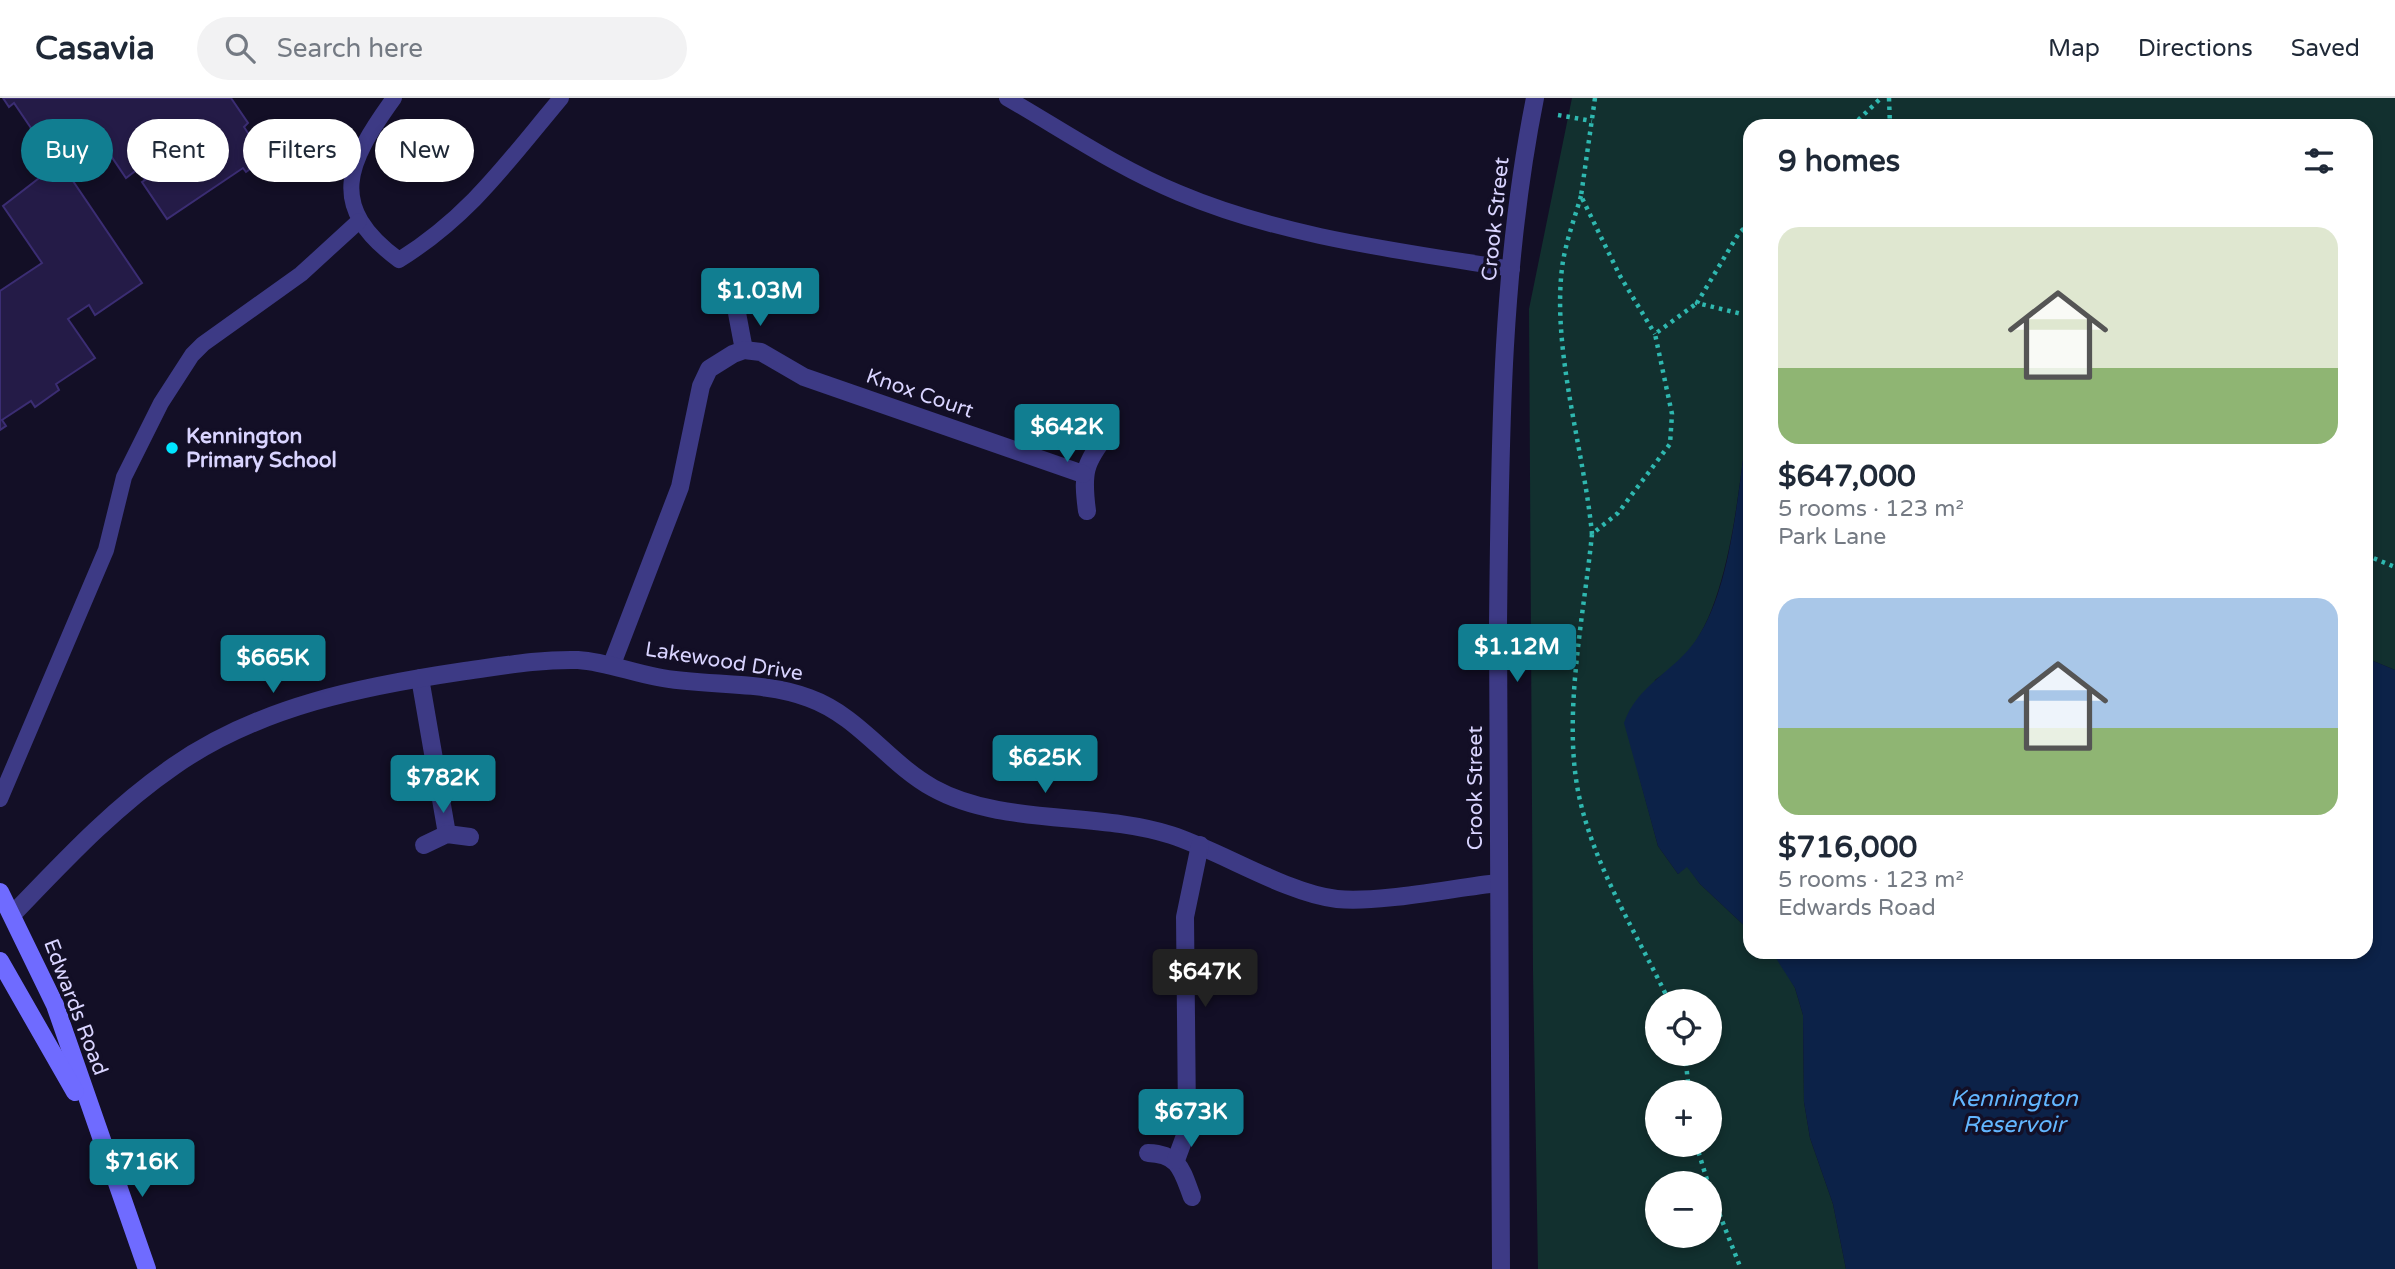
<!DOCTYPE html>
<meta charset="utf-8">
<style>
:root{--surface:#fff;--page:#f2f2f3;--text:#1f2937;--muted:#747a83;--line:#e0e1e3;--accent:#117e91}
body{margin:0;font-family:"Varela Round",sans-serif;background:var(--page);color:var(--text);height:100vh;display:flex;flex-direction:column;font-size:26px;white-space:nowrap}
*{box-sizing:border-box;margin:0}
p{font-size:23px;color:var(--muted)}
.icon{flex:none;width:38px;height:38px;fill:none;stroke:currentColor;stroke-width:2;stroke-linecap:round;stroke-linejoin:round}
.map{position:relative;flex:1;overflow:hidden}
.panel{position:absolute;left:1743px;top:21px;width:630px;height:840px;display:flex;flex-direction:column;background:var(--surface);border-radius:21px;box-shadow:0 4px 10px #0003}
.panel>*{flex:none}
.banner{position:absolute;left:21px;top:21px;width:665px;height:63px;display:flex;gap:14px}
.buttons{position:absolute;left:1645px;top:891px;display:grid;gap:14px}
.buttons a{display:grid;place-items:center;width:77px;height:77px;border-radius:50%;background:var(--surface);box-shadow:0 4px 10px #0003;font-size:35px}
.price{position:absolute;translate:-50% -60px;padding:0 16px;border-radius:7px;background:var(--accent);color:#fff;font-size:23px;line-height:46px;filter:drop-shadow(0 2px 4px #0008)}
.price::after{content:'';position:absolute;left:50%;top:42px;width:21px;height:16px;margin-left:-10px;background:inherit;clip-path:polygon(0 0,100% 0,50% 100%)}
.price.on{background:#222;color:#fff}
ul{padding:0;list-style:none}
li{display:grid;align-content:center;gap:14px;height:371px;padding:0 35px}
li span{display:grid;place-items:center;height:217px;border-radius:21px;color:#555}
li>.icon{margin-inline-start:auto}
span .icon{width:126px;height:126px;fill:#fffc;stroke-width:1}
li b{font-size:30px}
h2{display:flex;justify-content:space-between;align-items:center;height:84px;padding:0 35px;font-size:30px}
.pill{padding:0 24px;border-radius:32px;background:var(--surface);box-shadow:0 4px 10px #0003;font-size:24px;line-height:63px}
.pill.on{background:var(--accent);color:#fff}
header{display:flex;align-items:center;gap:42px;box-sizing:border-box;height:98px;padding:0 35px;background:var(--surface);border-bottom:2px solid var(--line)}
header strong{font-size:33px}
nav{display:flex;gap:38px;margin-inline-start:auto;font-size:24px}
.search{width:490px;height:63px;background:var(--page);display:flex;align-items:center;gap:18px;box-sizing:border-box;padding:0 24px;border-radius:38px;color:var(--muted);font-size:26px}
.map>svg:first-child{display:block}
.green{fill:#12302f;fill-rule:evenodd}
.water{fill:#0c2248}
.building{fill:#241b47;stroke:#3b2d73;stroke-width:2}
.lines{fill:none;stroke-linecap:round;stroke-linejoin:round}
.path{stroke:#2fb8b0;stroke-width:4.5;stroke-dasharray:3.5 5;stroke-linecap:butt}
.lane{stroke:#3d3a85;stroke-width:16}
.street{stroke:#3d3a85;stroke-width:18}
.secondary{stroke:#6f6bff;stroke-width:18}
.poi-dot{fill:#00e5ff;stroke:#130f26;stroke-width:2.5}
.labels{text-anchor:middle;stroke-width:7;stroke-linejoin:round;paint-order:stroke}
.street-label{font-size:21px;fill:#d9d4ff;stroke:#130f26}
.poi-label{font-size:21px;font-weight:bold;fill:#d9d4ff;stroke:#130f26;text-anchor:start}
.water-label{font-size:23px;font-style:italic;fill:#62b6ff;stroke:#130f26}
</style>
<header>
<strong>Casavia</strong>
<div class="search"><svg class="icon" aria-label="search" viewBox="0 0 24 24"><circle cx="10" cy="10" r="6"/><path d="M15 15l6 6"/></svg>Search here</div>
<nav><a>Map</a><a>Directions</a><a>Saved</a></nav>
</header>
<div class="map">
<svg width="2395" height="1171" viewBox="0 0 2395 1171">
<rect width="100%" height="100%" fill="#130f26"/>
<path class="green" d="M 1572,0 L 2395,0 L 2395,572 L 2366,560 L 2366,28 L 1750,28 L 1750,335 L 1746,340 C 1737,403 1728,509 1685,558 C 1676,567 1665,575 1655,582 L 1638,674 L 1658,748 L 1678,776 L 1687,768 L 1700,786 L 1750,833 L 1750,854 L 1772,854 L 1777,858 L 1795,890 L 1803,917 L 1804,1004 L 1810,1040 L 1833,1106 L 1846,1171 L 1538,1171 L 1533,873 L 1529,211 ZM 1657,903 L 1710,903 L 1710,956 L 1657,956 ZM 1657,994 L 1710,994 L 1710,1046 L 1657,1046 ZM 1657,1085 L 1710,1085 L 1710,1138 L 1657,1138 Z"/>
<g class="water">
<path d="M 1750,335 L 1750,833 L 1700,786 L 1687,769 L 1678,776 L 1658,748 L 1624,625 C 1637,587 1674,574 1696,542 C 1731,491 1737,400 1746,340 Z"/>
<path d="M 2366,560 L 2395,572 L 2395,1171 L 1846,1171 L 1833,1106 L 1810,1040 L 1804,1004 L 1803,917 L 1795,890 L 1772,854 L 2366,854 Z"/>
</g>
<path class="building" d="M 3,0 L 231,0 L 248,25 L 244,29 L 265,61 L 246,74 L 243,70 L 167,121 L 142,84 L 145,82 L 138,71 L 126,80 L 111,58 L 73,83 L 142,185 L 95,217 L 89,207 L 68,221 L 95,260 L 56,286 L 59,292 L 35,309 L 31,303 L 2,322 L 6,328 L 0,332 L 0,193 L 42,165 L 3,108 L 56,67 L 14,5 L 9,9 Z"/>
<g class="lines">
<g class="path">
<path d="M 1595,0 L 1581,98 L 1620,178 L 1655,236"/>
<path d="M 1889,0 L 1890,28"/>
<path d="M 1558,17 L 1592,23"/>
<path d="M 1852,28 L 1881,0"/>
<path d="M 1581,98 C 1574,122 1565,146 1562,170 C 1552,254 1584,352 1592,436"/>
<path d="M 1750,125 L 1739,135 L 1697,205 L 1750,218"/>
<path d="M 2366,457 L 2395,469"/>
<path d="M 1669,903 C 1637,836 1595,771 1579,698 C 1562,618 1584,517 1592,436 L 1618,415 L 1670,346 L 1672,316 L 1655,236 L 1697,205"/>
<path d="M 1685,956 L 1689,994"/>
<path d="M 1696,1046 L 1708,1085"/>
<path d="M 1710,1092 L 1741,1171"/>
</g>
<g class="lane">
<path d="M 394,0 C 347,65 326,108 399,162 C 471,117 508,63 561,0"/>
<path d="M 1007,0 C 1064,33 1118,70 1179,95 C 1283,139 1401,153 1512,171"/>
<path d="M 0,701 L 106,452 L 124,379 L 161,305 L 192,257 L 203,246 L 301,176 L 359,123"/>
</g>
<g class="street">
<path d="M 737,215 L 744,252"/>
<path d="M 1087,413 C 1082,375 1084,365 1108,335"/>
<path d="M 612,566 L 680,389 L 701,288 L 709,271 L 733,256 L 744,252 L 761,254 L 804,279 L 1083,376"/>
<path d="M 420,580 L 447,736"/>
<path d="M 424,747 L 447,736 L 470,739"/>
<path d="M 13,816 C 64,763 113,710 174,668 C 260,608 364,588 465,573 C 502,568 540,561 578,562 C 606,564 630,574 657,579 C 706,589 762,582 809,600 C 859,618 888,665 933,690 C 1001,728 1096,713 1171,737 C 1221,753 1288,796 1337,801 C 1381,805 1452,790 1498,785"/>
<path d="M 1148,1055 C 1180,1056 1182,1073 1192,1099"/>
<path d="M 1176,1062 L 1186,1035 L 1187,1020 L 1185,819 L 1200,747"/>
<path d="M 1501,1171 C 1499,957 1497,743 1498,528 C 1500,352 1500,174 1535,0"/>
</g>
<g class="secondary">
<path d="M 0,794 L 55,907 L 147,1171"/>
<path d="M 0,863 L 75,994"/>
</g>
</g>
<circle class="poi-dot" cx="172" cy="350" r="7"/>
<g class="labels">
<g class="street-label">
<text transform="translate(1495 121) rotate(-84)" y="7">Crook Street</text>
<text transform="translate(920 295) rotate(19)" y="7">Knox Court</text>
<text transform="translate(724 563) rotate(9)" y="7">Lakewood Drive</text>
<text transform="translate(1475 690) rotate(-90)" y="7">Crook Street</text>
<text transform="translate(76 909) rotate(69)" y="7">Edwards Road</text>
</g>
<g class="poi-label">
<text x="186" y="345">Kennington<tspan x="186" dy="24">Primary School</tspan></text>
</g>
<g class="water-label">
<text x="2014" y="1008">Kennington<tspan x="2014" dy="26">Reservoir</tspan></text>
</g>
</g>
</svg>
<div class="buttons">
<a><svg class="icon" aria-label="locate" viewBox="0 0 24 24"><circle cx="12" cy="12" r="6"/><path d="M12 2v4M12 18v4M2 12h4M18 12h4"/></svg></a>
<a>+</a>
<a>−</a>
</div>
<b class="price" style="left:760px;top:230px">$1.03M</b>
<b class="price" style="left:1067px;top:366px">$642K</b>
<b class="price" style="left:1517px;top:586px">$1.12M</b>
<b class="price" style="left:273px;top:597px">$665K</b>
<b class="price" style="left:1045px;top:697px">$625K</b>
<b class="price" style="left:443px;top:717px">$782K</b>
<b class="price on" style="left:1205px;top:911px">$647K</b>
<b class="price" style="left:1191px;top:1051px">$673K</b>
<b class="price" style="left:142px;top:1101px">$716K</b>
<div class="banner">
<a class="pill on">Buy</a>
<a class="pill">Rent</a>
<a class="pill">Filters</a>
<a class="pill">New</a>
</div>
<section class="panel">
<h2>9 homes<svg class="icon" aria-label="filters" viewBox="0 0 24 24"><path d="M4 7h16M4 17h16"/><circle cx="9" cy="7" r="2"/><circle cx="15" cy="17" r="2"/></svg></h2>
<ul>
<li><span style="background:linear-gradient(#dfe7d0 65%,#8fb573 0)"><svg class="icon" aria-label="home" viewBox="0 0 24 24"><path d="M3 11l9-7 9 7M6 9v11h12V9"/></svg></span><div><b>$647,000</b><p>5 rooms · 123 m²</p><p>Park Lane</p></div></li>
<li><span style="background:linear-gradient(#a9c7e8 60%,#8fb573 0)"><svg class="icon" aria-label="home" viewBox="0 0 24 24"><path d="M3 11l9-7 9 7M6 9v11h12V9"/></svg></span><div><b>$716,000</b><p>5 rooms · 123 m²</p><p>Edwards Road</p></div></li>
</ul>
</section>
</div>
